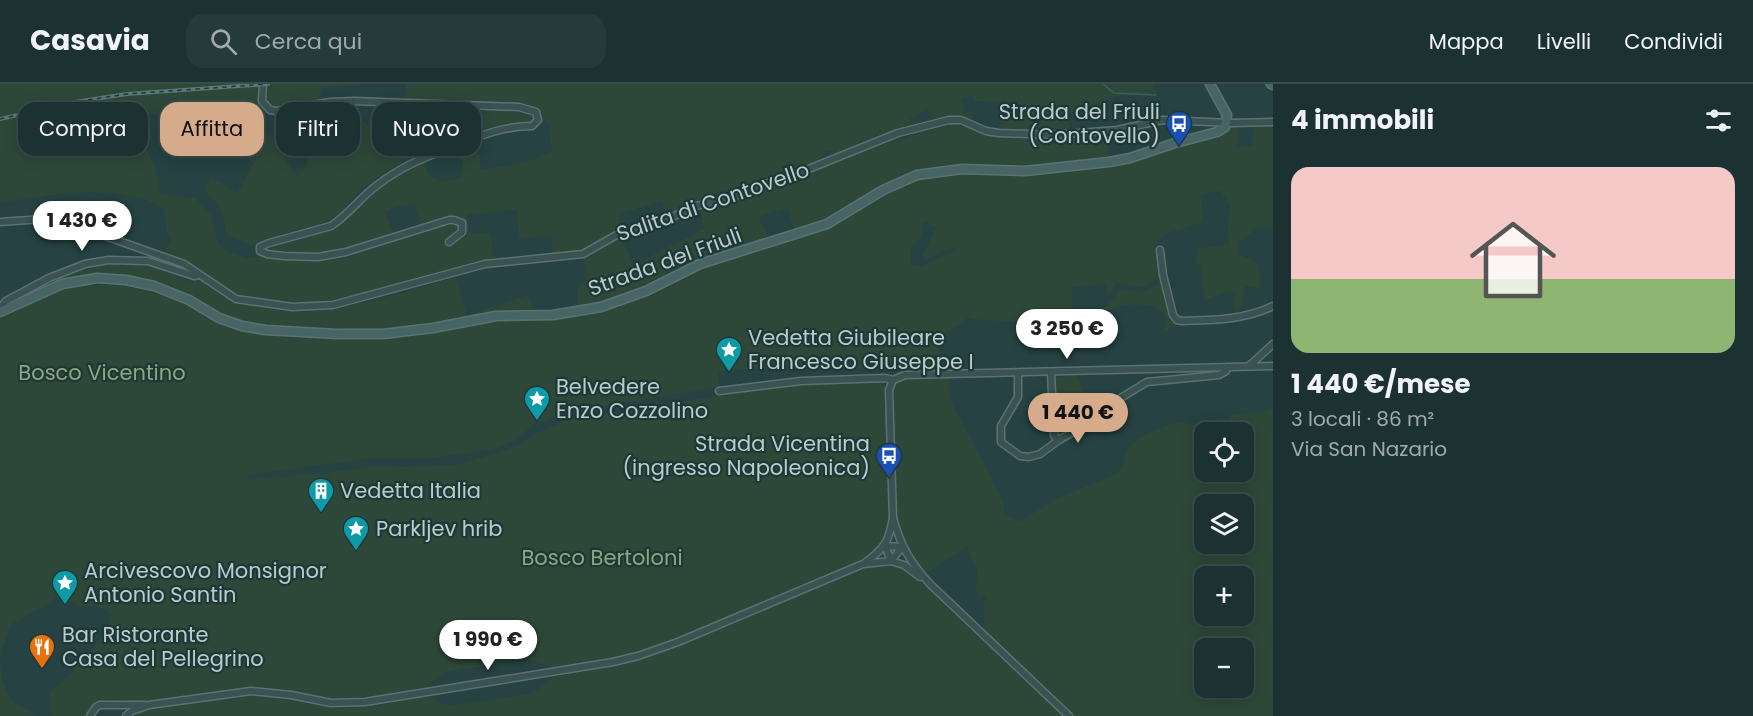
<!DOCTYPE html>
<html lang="it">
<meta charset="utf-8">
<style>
:root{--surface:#1c3232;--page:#253a3a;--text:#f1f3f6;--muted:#a0aaac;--line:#3a4d4d;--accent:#d6ab8b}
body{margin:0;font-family:Poppins,sans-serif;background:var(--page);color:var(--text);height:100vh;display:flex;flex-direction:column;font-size:22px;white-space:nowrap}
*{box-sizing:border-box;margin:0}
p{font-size:20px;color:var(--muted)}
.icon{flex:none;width:33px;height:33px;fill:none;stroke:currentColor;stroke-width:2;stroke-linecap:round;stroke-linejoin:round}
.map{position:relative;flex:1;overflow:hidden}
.details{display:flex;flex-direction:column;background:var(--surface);width:480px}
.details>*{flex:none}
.hud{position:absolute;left:18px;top:18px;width:570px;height:54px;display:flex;gap:12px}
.tools{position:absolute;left:1194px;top:338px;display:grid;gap:12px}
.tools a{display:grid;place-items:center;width:60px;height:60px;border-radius:12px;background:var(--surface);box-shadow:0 3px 15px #0003,0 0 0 2px var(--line);font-size:30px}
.price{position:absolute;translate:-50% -51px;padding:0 14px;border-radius:21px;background:#fff;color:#222;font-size:20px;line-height:39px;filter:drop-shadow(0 2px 3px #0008)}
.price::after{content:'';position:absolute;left:50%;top:36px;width:18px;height:14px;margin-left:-9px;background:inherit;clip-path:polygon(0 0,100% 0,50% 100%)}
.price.current{background:var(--accent);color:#111}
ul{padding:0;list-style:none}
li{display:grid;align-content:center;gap:12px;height:318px;padding:0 18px}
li+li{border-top:2px solid var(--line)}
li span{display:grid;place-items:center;height:186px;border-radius:18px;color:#555}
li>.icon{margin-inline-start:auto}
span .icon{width:108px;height:108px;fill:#fffc;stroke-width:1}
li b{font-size:26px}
h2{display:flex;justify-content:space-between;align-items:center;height:72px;padding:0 18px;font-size:26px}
.chip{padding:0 21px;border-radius:18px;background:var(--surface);box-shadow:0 3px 15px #0003,0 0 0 2px var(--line);font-size:21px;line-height:54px}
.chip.current{background:var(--accent);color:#111}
header{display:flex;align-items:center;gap:36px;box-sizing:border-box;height:84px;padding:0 30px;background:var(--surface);border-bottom:2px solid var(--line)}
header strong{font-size:28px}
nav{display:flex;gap:33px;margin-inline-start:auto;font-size:21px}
.search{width:420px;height:54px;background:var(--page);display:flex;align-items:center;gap:15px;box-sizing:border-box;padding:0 21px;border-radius:18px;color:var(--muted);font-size:22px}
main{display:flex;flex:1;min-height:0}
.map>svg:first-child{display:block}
.green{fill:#2d4839;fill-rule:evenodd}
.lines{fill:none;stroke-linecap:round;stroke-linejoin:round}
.stream{stroke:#346362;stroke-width:1.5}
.street-casing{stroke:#5c7272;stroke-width:9}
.secondary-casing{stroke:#5c7272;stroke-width:11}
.street{stroke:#3a5252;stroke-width:6}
.secondary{stroke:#486565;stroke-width:8}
.rail-casing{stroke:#5c7979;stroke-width:4}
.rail{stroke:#1f3737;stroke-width:1.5;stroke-dasharray:4.5;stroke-linecap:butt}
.labels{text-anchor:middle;stroke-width:4.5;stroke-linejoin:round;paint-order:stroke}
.poi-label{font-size:21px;fill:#b8cccc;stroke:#1f3737;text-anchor:start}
.street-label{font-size:21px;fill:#b8cccc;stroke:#1f3737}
.park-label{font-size:21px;fill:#8da77c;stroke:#1f3737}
</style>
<header>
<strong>Casavia</strong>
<div class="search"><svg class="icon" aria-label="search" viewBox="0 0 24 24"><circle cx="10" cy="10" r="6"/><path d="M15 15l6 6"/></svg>Cerca qui</div>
<nav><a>Mappa</a><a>Livelli</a><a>Condividi</a></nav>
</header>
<main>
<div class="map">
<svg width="1273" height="632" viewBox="0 0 1273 632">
<rect width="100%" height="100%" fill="#264242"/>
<g class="green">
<path d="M 0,0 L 259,0 C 257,11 257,20 266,27 L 259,48 L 279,54 L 279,66 L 297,93 L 307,80 L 315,45 L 330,53 L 343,36 L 350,34 L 351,38 L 365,38 L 372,47 L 392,42 L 394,23 L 479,25 L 479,30 L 487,30 L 487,26 L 515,26 L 534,31 L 530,38 C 503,36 477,48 453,58 L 451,34 L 424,39 L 429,65 C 404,74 379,91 358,109 C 350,116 345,127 336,132 C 311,148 279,145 254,163 L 226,150 C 225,130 217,119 204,104 L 211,93 L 238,109 L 253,80 L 244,71 L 229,62 L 238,28 L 206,18 L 181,22 L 162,30 L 138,30 L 139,46 L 156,86 L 161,110 L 196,114 L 212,132 L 218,160 L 230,169 L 248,174 L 261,172 L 296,177 L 333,176 L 353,172 L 446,141 L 454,141 L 459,144 L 454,150 L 444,156 L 449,163 C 459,155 466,151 465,137 L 460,131 L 442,134 L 420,140 L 415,120 L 395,123 L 386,129 L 393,149 L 358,161 L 318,169 L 266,166 L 268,164 L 335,143 L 382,103 L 425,77 L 428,90 C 440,99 447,98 461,93 L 463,79 L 456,66 L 478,59 L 481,86 L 525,78 L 552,68 L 549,41 L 542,35 L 539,24 L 506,19 L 405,16 L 406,0 L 1153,0 L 1153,4 L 1156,5 L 1156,11 L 1115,12 L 1087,25 L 1069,28 L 1070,47 L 1038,48 L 1037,42 L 1029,41 L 1027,48 L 999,48 L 1002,34 L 1014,34 L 1016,28 L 1013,18 L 974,17 L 973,11 L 961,15 L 963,19 L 963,29 L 972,27 L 973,38 L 956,32 L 934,37 L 928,26 L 910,35 L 912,45 C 886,44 858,60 834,70 L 829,66 L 824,67 L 823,73 L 791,88 L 764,95 L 744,105 L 710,114 L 667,132 L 662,117 L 619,130 L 620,146 C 607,150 598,159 586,164 C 576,169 563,169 552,171 L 551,152 L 519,154 L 516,126 L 467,131 L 470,149 L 491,149 L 494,176 C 410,191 326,238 239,210 C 222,205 211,194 196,184 C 186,177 175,173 164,168 L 171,155 L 167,147 L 164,125 C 122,97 47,111 0,119 Z"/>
<path d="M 267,0 L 361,0 L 322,3 L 319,15 L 273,22 L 268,16 Z"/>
<path d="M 951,40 C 965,40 973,48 986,50 C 1026,57 1067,55 1107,51 L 1110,74 L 1034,82 L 952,81 L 908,89 L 862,114 L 840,130 L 819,139 L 795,146 L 787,124 L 759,133 L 768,154 L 714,170 L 679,184 L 649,200 L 602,219 L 577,223 L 577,205 L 586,196 L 583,174 C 597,167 607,157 621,152 L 634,181 L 704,145 L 700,125 L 757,110 L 776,100 L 885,60 Z"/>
<path d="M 1273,41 L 1273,144 L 1256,145 L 1238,159 L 1240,171 L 1257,178 L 1261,192 L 1261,204 L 1245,202 L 1241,221 L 1236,231 L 1233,219 L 1235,210 L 1224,208 L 1204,217 L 1201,182 L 1196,180 L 1197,165 L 1229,160 L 1228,143 L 1230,122 L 1220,106 L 1201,112 L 1203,138 L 1165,150 L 1157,158 L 1157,178 L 1161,193 L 1141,203 L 1117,199 L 1107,215 L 1106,200 L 1072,203 L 1073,233 L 1099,229 L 1122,206 L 1143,208 L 1162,199 C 1165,213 1166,234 1180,240 L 1163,248 L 1166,241 L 1165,232 C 1162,228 1159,224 1154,223 C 1144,220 1119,219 1110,226 C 1104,231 1105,241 1105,249 L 1090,248 L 1078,243 L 972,235 L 968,233 C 964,239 948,248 941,250 L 939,263 L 940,285 L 896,284 L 886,287 L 849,285 L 838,278 L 807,286 L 740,285 L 719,288 L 718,303 L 602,323 L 569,326 L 540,339 L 536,335 L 535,340 L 514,357 L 490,366 L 426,375 L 366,375 L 246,391 L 250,395 L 279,392 L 281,393 L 305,389 L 308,391 L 319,389 L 321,391 L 336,387 L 376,382 L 405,383 L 456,381 L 519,362 L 535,350 L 571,334 L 578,332 L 599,331 L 719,311 L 821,298 L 885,298 L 890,440 L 885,457 L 866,476 L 657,562 L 626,572 L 553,584 L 527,575 L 444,588 L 425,604 L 390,611 L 333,616 L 257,603 L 137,618 L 112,615 L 96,618 L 90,624 L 87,632 L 51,632 L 49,608 L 72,589 L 74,585 L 71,582 L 95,563 L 110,537 L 111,530 L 108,527 L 98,523 L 77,522 L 61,512 L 12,540 L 0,569 L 0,234 C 15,227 30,218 46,211 C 86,194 133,200 172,215 C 194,223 213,238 236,245 C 266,254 301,254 332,255 C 364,257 398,256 429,250 C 450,246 471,240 492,237 C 528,231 565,237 601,228 C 646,218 688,188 731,173 C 762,162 794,157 824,145 C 852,134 874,111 902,100 C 953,80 1004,95 1056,90 C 1115,84 1173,60 1230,42 L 1239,42 L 1237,63 L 1252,62 L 1254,43 ZM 924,137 L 936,144 L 922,172 L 928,174 L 954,163 L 958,165 L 923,182 L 911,181 L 911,165 L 921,152 Z"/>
<path d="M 112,180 L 150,181 L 190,197 L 199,196 L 234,219 L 291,228 L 334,226 L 410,207 L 456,193 L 467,231 L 528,211 L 534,227 L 508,227 L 406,243 L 369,246 L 267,242 L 243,240 L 127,193 L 92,190 L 58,197 L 7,218 C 44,201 72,187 112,180 Z"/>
<path d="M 1077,291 L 1088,315 L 1099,327 L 1059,353 L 1056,349 L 1053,294 Z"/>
<path d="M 905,295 L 949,295 L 950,315 L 1004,419 L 1005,430 L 1019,438 L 1056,415 L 1118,389 C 1129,380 1122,373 1129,364 C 1138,352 1172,336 1186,339 C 1194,341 1201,344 1209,346 L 1210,348 L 1204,348 L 1204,387 L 1244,387 L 1244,348 L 1232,348 L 1229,331 L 1267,327 L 1273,324 L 1273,632 L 1073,632 L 985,549 L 983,520 L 987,514 L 984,511 L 978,514 L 976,505 L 977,487 L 967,463 L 924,490 L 913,476 L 905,460 L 896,434 L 893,310 C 895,301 897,298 905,295 ZM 1204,420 L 1244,420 L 1244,459 L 1204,459 ZM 1204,492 L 1244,492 L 1244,531 L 1204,531 ZM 1204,564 L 1244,564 L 1244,603 L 1204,603 Z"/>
<path d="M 886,480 L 903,484 L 917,494 L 1063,632 L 134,632 L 147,624 L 241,611 L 266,612 L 337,625 L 376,622 L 426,612 L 449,622 L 532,609 L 555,593 L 634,578 L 677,563 L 868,483 Z"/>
<path d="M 0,575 L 2,597 L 13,618 L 39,632 L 0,632 Z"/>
</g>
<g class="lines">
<path class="stream" d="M 1103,0 L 1114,9 L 1156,11"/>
<defs>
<g id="street">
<path d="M 263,0 L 262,17 L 270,26 L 276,27 L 330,18 L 354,17 L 519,23 L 536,28 L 538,36 L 532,42 C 506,42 485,50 461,59 C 427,73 406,79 376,102 C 360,114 348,131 331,142 L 269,159 L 260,163 L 260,167 L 267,170 L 284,172 L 318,173 L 346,168 L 449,136 L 454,136 L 462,139 L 462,148 L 449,158"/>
<path d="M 0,138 L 43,135 L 68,139 L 184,180 L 236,215 L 292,223 L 333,221 L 485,180 L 583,170 L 620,149 L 658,140 L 693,123 L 749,108 L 776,95 L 796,90 L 898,49 L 949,36 L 961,36 L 986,47 L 999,49 L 1054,51 L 1117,46 L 1163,36 L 1232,39 L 1273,38"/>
<path d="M 80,144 C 90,130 103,137 117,140"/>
<path d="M 1160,166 L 1163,191 L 1173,231 L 1177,236 L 1182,237 C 1214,236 1244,236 1273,222"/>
<path d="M 1,228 L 1,223 L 6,217 L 49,194 L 85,180 L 109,176 L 148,177 L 194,192 L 199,191"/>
<path d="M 1249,282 L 1273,260"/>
<path d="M 1051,289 L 1054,351 L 1057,356 L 1059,356"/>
<path d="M 1018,290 L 1018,313 L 1001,342 L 1001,358 L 1020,372 L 1029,373 L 1040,370 L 1059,356 L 1099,333 L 1114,318 L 1147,298 L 1219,291 L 1226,287 L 1228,283"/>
<path d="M 893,296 L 905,291 L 1273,282"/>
<path d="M 719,307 L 801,297 L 885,294 L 893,296"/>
<path d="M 893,434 C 901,463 910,478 930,500 L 1069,632"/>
<path d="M 885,462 L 891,477 L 904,481 L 920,493"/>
<path d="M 885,462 L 902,463"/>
<path d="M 891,477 L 902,463"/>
<path d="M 866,478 C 885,464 889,457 893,434 L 889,306 L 893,296"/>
<path d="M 90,632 L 96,623 L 100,621 L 145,621"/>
<path d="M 126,632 L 132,627 L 149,621 L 251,607 L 291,611 L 331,619 L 365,618 L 613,578 L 638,572 L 678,558 L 863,480 L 891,477"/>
</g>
<g id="secondary">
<path d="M 1271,0 L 1273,1"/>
<path d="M 0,228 L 62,200 L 97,194 L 126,196 L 154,202 L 189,216 L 219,234 L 242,242 L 265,246 L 337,250 L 383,250 L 433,244 L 496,232 L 553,231 L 601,223 L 646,207 L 700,180 L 827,140 L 883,106 L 917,91 L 962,85 L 1025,87 L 1109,78 L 1130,74 L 1175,59 L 1217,48 L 1225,43 L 1227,31 L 1210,0"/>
</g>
</defs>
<use href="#street" class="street-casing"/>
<use href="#secondary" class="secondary-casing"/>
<use href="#street" class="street"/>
<use href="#secondary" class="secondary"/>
<defs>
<path id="rail" d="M 0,35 L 75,18 L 127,10 L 268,0"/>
</defs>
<use href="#rail" class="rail-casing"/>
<use href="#rail" class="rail"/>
</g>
<defs>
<symbol id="bus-pin" viewBox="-11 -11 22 30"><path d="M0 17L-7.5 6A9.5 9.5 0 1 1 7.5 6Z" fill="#1a4fb4" stroke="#1f3737"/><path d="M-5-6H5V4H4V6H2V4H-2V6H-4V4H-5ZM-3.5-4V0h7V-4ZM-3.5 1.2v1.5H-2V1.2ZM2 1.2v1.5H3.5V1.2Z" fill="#fff"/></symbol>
<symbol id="sight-pin" viewBox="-11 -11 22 30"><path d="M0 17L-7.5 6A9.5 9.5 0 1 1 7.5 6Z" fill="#0f9aa8" stroke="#1f3737"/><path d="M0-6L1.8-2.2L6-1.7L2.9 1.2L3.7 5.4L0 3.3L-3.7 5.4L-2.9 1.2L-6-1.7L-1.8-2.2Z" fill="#fff"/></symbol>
<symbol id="building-pin" viewBox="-11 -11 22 30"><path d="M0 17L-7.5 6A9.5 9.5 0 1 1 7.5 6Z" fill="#0f9aa8" stroke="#1f3737"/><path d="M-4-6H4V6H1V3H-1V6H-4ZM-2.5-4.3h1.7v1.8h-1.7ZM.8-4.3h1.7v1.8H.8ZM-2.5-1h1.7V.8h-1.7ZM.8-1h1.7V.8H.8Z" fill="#fff"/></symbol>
<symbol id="restaurant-pin" viewBox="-11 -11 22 30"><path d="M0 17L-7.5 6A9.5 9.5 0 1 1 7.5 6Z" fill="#e8710a" stroke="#1f3737"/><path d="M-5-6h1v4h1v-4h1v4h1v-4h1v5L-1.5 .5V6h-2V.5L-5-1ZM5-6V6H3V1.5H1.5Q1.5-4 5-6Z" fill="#fff"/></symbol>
</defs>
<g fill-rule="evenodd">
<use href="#bus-pin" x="1164" y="25" width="30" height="40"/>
<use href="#sight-pin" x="714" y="251" width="30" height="40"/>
<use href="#sight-pin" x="522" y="300" width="30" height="40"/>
<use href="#bus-pin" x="874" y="357" width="30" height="40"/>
<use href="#building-pin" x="306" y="392" width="30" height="40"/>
<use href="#sight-pin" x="341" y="430" width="30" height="40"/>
<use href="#sight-pin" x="50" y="484" width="30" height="40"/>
<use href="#restaurant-pin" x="27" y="548" width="30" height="40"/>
</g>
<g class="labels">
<g class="poi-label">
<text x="1160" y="35" text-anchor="end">Strada del Friuli<tspan x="1160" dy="24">(Contovello)</tspan></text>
<text x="748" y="261">Vedetta Giubileare<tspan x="748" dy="24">Francesco Giuseppe I</tspan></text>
<text x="556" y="310">Belvedere<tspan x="556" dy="24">Enzo Cozzolino</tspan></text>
<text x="870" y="367" text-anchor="end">Strada Vicentina<tspan x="870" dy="24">(ingresso Napoleonica)</tspan></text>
<text x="340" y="414">Vedetta Italia</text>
<text x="376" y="452">Parkljev hrib</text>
<text x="84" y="494">Arcivescovo Monsignor<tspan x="84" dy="24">Antonio Santin</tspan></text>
<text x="62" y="558">Bar Ristorante<tspan x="62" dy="24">Casa del Pellegrino</tspan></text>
</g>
<g class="street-label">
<text transform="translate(713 118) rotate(-19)" y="7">Salita di Contovello</text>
<text transform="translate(665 178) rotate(-20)" y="7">Strada del Friuli</text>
</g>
<g class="park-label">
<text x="102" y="296">Bosco Vicentino</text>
<text x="602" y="481">Bosco Bertoloni</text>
</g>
</g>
</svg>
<div class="tools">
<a><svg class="icon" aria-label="locate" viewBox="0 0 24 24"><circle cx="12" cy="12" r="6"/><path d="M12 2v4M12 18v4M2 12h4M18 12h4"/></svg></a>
<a><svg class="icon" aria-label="layers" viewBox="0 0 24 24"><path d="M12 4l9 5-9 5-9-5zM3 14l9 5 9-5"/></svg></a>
<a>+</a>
<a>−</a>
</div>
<b class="price" style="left:82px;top:168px">1 430 €</b>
<b class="price" style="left:1067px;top:276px">3 250 €</b>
<b class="price current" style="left:1078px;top:360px">1 440 €</b>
<b class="price" style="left:488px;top:587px">1 990 €</b>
<div class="hud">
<a class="chip">Compra</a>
<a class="chip current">Affitta</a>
<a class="chip">Filtri</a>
<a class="chip">Nuovo</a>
</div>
</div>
<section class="details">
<h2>4 immobili<svg class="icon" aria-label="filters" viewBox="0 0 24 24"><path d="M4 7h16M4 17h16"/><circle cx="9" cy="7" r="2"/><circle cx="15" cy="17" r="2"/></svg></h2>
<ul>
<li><span style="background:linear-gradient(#f6c9c9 60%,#8fb573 0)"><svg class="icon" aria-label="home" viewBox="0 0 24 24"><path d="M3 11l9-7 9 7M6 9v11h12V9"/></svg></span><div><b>1 440 €/mese</b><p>3 locali · 86 m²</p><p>Via San Nazario</p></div></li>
</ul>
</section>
</main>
